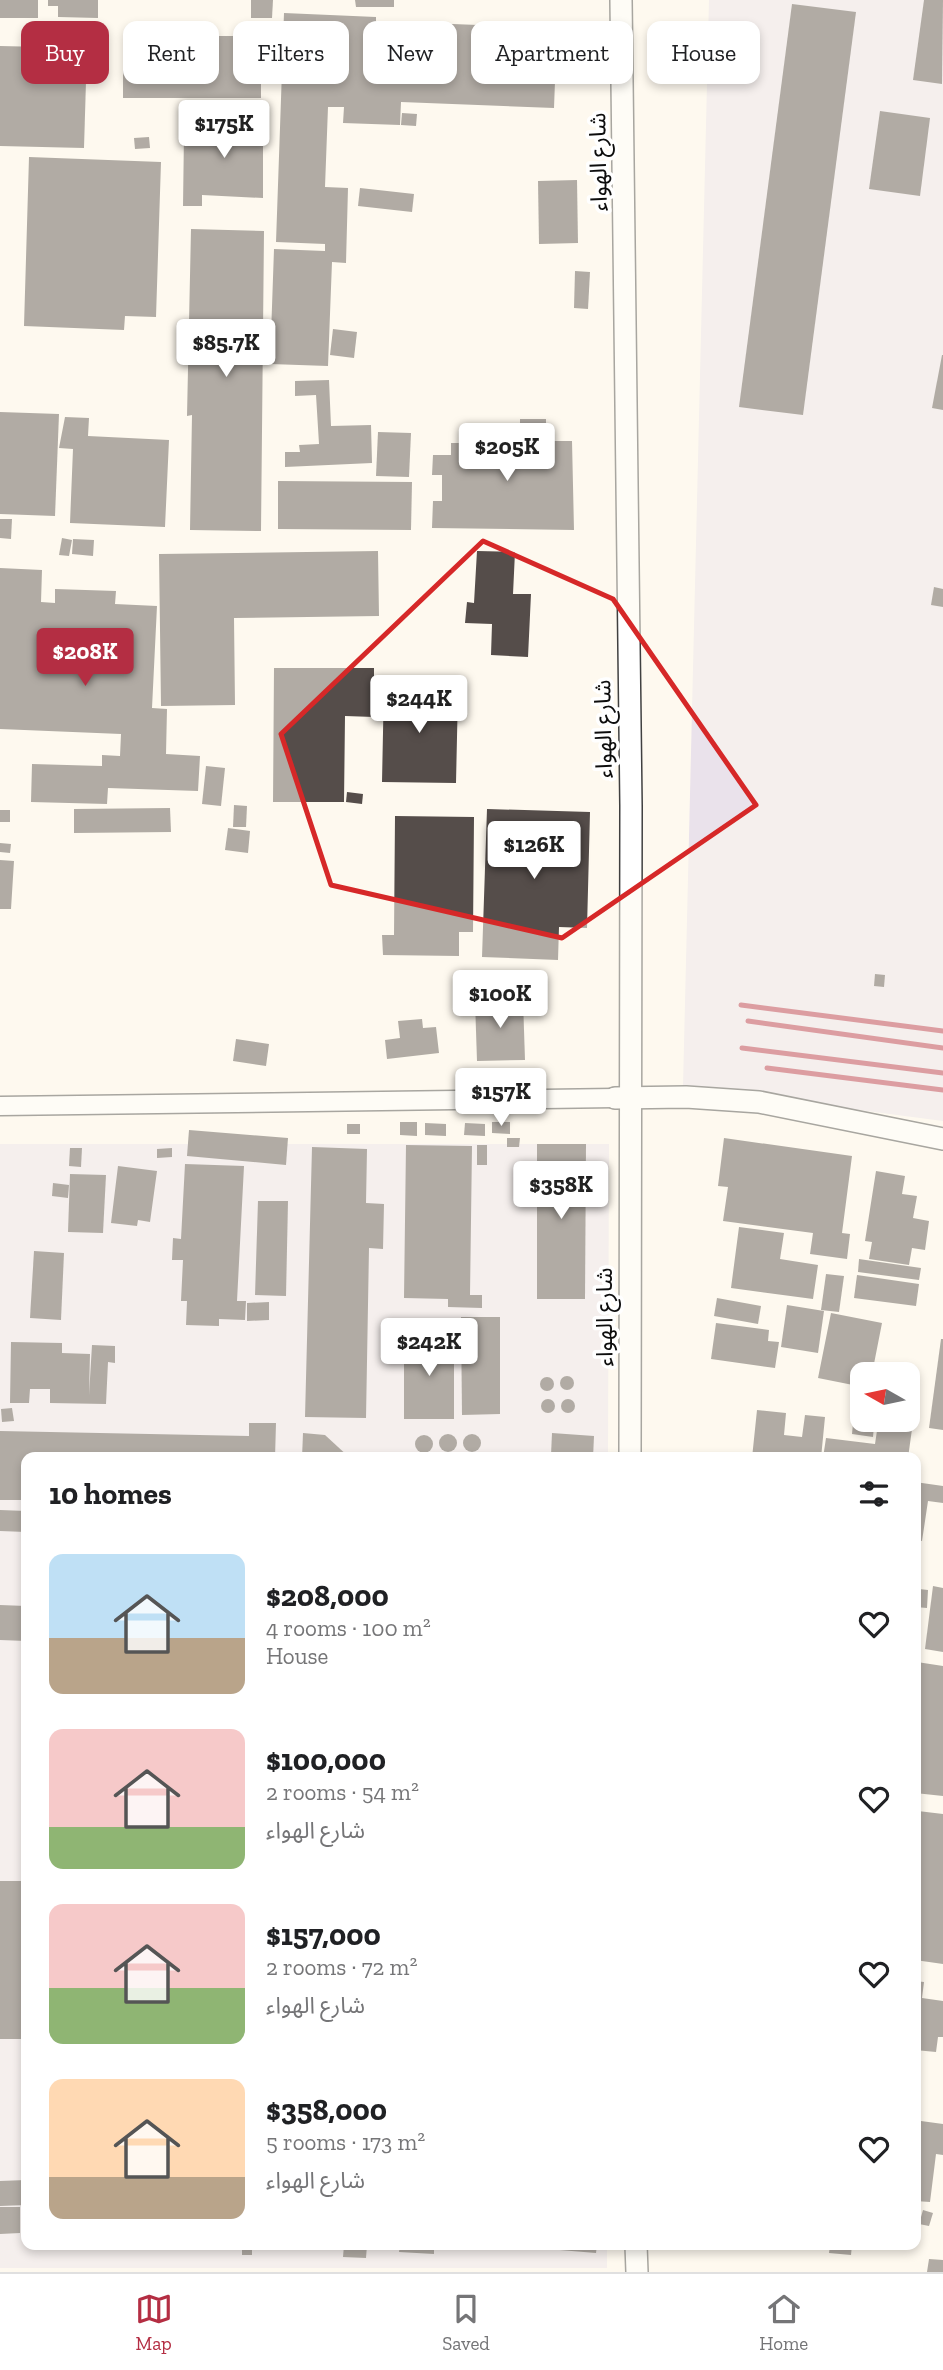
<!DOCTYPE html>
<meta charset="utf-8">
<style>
:root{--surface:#fff;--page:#f6f6f6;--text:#202124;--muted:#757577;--line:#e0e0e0;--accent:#b42e43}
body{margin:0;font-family:"Zilla Slab","Noto Sans Arabic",serif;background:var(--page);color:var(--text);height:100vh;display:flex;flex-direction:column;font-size:26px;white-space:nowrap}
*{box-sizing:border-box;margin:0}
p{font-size:23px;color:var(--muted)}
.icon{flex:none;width:38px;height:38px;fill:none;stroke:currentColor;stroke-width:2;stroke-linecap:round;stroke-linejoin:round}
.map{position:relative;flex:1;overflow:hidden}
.drawer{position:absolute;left:21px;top:1452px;width:900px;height:798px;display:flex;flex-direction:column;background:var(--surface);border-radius:14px;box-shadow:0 4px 10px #0003}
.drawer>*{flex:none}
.hud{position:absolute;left:21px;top:21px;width:901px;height:63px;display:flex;gap:14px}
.needle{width:46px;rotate:279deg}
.buttons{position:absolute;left:850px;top:1362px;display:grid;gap:14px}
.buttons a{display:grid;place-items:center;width:70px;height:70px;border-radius:14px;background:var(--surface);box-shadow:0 4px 10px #0003;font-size:35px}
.price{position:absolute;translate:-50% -60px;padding:0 16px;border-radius:7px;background:#fff;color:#222;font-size:23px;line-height:46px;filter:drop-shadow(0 2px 4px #0008)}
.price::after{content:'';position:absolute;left:50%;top:42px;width:21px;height:16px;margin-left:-10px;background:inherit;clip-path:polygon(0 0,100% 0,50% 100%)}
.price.selected{background:var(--accent);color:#fff}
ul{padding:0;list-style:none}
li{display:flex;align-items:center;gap:21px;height:175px;padding:0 28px}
li span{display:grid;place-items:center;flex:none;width:196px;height:140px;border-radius:14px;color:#555}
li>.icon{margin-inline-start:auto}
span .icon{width:84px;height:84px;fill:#fffc;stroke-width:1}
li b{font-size:30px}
h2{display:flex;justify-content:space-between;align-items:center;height:84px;padding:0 28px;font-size:30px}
.chip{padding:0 24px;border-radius:14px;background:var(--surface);box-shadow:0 4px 10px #0003;font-size:24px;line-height:63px}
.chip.selected{background:var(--accent);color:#fff}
.tabs{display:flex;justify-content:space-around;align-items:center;height:98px;border-top:2px solid var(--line);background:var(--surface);font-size:19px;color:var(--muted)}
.tabs a{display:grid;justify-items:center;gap:4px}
.tabs .selected{color:var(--accent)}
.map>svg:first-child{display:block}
.industrial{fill:#eae2eb}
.building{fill:#554d4a}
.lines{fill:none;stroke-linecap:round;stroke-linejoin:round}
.minor-casing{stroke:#404040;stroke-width:21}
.tertiary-casing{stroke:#404040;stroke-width:24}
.minor{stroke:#fff;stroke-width:18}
.tertiary{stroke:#fff;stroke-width:21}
.rail{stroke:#b42e43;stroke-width:5}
.marked{fill:none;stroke:#d62828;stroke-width:5;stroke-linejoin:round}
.labels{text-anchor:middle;stroke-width:7;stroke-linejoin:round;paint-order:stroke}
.street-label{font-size:23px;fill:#0d0d0d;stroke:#fff}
</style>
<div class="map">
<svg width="943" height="2272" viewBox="0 0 943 2272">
<rect width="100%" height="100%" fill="#fef9ef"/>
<g class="industrial">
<path d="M 709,0 L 943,0 L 943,1121 L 683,1087 Z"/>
<path d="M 0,1144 L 609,1144 L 608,1458 L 26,1458 L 26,2245 L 607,2245 L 607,2268 L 0,2268 Z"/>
</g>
<g class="building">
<rect x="0" y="0" width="38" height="18"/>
<path d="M 48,0 L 98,0 L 98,18 L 58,17 L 58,6 L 48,6 Z"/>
<path d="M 251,0 L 273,0 L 272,18 L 251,18 Z"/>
<path d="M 355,0 L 394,0 L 394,7 L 356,7 Z"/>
<path d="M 924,0 L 943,0 L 942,84 L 913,80 Z"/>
<path d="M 792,4 L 856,12 L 803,415 L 739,407 Z"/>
<path d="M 284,13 L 376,17 L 376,21 L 557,28 L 554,108 L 401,102 L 400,125 L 343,123 L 344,107 L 328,107 L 325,187 L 348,188 L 346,263 L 332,262 L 328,366 L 270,364 L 274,249 L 325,251 L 325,244 L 276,242 Z"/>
<rect x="123" y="36" width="138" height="62"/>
<path d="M 0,46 L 87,48 L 84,148 L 0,146 Z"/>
<path d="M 880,111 L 930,118 L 920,196 L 869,189 Z"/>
<path d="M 402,113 L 417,114 L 416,126 L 401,125 Z"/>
<path d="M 237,114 L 263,114 L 263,198 L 202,195 L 202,206 L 183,206 L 184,133 L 196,133 L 196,120 L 224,121 L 224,125 L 237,125 Z"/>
<path d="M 149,137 L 150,148 L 135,149 L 134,138 Z"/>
<path d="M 29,157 L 161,162 L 156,317 L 125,316 L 124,330 L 24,326 Z"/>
<path d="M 577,180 L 578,243 L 539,244 L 538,181 Z"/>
<path d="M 360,188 L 414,194 L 412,212 L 358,206 Z"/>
<path d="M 191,229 L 264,231 L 261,531 L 190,530 L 192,415 L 187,416 Z"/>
<path d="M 575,271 L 590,272 L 588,309 L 574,308 Z"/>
<path d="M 333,329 L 357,332 L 354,358 L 330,355 Z"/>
<path d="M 942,355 L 943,355 L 943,410 L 932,408 Z"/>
<path d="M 329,380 L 331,426 L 371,425 L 372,463 L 285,467 L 285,452 L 300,452 L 299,445 L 319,444 L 316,395 L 295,396 L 295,381 Z"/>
<path d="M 0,412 L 59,414 L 55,516 L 0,514 Z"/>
<path d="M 65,417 L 89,418 L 88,436 L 169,440 L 165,527 L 70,523 L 73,449 L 59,448 Z"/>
<path d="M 520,419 L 546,419 L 546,441 L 572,441 L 574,530 L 432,528 L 433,501 L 442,501 L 442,475 L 432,475 L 433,455 L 451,455 L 451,443 L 492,443 L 492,436 L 520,437 Z"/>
<path d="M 378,432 L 411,433 L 409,477 L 376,476 Z"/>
<path d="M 278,481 L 412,482 L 411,530 L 278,529 Z"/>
<path d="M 0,519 L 12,519 L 11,539 L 0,538 Z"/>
<path d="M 62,538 L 72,540 L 69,556 L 59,555 Z"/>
<path d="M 73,539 L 94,540 L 93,556 L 72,554 Z"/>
<path d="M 378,551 L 379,616 L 234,618 L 235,705 L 161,706 L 159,554 Z"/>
<path d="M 477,551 L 515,552 L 513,594 L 531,594 L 528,657 L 491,655 L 492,624 L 465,623 L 467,602 L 474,603 Z"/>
<path d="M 0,568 L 42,570 L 41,602 L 55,603 L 55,589 L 116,591 L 115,604 L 157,606 L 152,708 L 167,709 L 166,754 L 200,756 L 198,791 L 108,788 L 107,804 L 31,802 L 32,764 L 102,766 L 102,755 L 120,756 L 121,734 L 0,729 Z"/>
<path d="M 934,587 L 943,589 L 943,607 L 931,605 Z"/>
<path d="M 274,668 L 374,668 L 374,717 L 345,716 L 344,802 L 273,802 Z"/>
<path d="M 384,683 L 425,683 L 424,691 L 458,692 L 456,783 L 382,782 Z"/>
<path d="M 206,766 L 225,768 L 221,806 L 202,804 Z"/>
<path d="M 347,792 L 363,794 L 362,804 L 346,802 Z"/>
<path d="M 234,805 L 247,806 L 246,827 L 233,827 Z"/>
<path d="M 170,808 L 171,832 L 74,833 L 74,809 Z"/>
<path d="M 487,809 L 590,812 L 587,928 L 559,927 L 558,960 L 482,957 Z"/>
<rect x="0" y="810" width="10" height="12"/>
<path d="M 395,816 L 474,817 L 473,932 L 459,932 L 459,956 L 383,955 L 382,935 L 394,935 Z"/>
<path d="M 228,828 L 250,831 L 248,853 L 225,850 Z"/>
<path d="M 0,843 L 11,844 L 10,853 L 0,852 Z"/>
<path d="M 0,860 L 14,861 L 11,909 L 0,909 Z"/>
<path d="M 875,974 L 885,975 L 884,987 L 874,986 Z"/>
<path d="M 523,1000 L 525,1060 L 477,1061 L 475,1001 Z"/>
<path d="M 422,1019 L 423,1028 L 436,1027 L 439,1053 L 387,1059 L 385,1040 L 400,1038 L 398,1021 Z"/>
<path d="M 236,1039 L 269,1044 L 266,1066 L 233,1061 Z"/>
<path d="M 400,1122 L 417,1122 L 417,1136 L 400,1135 Z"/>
<path d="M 492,1122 L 510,1122 L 510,1134 L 492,1133 Z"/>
<path d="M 425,1123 L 446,1124 L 446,1136 L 425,1135 Z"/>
<path d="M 465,1123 L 485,1124 L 485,1136 L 464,1135 Z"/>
<rect x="347" y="1124" width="13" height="10"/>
<path d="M 189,1130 L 288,1138 L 286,1165 L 187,1156 Z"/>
<path d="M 507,1138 L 520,1138 L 519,1147 L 507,1147 Z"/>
<path d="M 724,1138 L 852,1156 L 842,1233 L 850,1234 L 847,1259 L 810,1254 L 813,1233 L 723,1221 L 728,1187 L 718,1186 Z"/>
<path d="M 537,1144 L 586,1144 L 585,1299 L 537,1299 Z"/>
<path d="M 406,1145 L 472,1146 L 470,1295 L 482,1295 L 482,1308 L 448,1307 L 448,1299 L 404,1298 Z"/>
<rect x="477" y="1145" width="10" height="20"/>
<path d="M 312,1147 L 367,1149 L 366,1203 L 384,1204 L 383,1249 L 369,1248 L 366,1418 L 305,1417 Z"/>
<path d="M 70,1148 L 82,1148 L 81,1167 L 69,1166 Z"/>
<path d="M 172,1148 L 172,1157 L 157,1158 L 157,1149 Z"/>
<path d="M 185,1164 L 244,1166 L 237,1301 L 246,1301 L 245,1320 L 219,1319 L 219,1326 L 186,1325 L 187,1301 L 181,1301 L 183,1260 L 172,1260 L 173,1238 L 181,1239 Z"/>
<path d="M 118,1166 L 157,1171 L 150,1222 L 138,1220 L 137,1226 L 111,1223 Z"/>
<path d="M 876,1171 L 905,1176 L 902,1194 L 917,1196 L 913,1218 L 929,1221 L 925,1250 L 912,1248 L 909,1265 L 869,1259 L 872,1242 L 865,1241 Z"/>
<path d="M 70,1174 L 106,1175 L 103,1233 L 68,1232 Z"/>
<path d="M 53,1183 L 69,1185 L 68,1198 L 52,1196 Z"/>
<path d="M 258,1201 L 288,1201 L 286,1296 L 255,1295 Z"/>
<path d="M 739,1227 L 784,1233 L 780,1259 L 818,1265 L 813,1299 L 731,1288 Z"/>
<path d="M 34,1251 L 64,1253 L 61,1320 L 30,1318 Z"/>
<path d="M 859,1259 L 921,1268 L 919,1280 L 858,1272 Z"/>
<path d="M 826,1274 L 844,1276 L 839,1312 L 821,1310 Z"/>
<path d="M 857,1275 L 919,1284 L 916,1306 L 854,1298 Z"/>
<path d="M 717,1298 L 761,1306 L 758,1324 L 714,1316 Z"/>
<path d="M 269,1302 L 269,1320 L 247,1321 L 247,1303 Z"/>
<path d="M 787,1305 L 824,1311 L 818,1353 L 781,1347 Z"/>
<path d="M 831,1313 L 882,1323 L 872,1374 L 863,1374 L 863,1387 L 818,1378 Z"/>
<path d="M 461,1317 L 500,1317 L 500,1414 L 462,1415 Z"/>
<path d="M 716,1323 L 769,1330 L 768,1341 L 779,1342 L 775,1368 L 711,1359 Z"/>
<rect x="404" y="1338" width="50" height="81"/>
<path d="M 941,1339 L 943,1339 L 943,1430 L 929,1428 Z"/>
<path d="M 11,1342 L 62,1343 L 62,1353 L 90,1354 L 89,1395 L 92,1345 L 115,1346 L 115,1363 L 108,1362 L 106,1404 L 50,1403 L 50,1389 L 30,1389 L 29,1403 L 10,1403 Z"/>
<circle cx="567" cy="1383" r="7"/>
<circle cx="547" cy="1384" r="7"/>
<circle cx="568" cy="1406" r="7"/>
<circle cx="548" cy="1406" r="7"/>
<path d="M 12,1408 L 14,1421 L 2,1422 L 1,1409 Z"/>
<path d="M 757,1410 L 786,1413 L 784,1435 L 802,1437 L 805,1415 L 825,1417 L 821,1458 L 752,1458 Z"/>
<path d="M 249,1423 L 276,1423 L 275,1458 L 26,1458 L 26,1500 L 0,1500 L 0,1431 L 249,1436 Z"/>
<path d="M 853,1423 L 874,1426 L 873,1437 L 852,1434 Z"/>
<path d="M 878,1424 L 912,1429 L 908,1458 L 823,1458 L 826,1438 L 875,1444 Z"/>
<path d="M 303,1433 L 325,1435 L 350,1458 L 302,1458 Z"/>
<path d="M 552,1433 L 594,1436 L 593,1458 L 551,1455 Z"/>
<circle cx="472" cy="1443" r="9"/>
<circle cx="448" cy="1443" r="9"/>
<circle cx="424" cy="1444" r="9"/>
<path d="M 915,1482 L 943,1486 L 943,1503 L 928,1501 L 922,1541 L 915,1540 Z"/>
<path d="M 0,1510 L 26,1511 L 26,1532 L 0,1531 Z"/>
<path d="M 915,1560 L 921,1561 L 919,1589 L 928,1590 L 927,1608 L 915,1607 Z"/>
<path d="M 933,1586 L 943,1588 L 943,1652 L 925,1649 Z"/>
<path d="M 0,1605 L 26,1606 L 26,1641 L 0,1640 Z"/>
<path d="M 917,1662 L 943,1666 L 943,1796 L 915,1793 Z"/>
<path d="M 918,1811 L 943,1814 L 943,1964 L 915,1960 Z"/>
<rect x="0" y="1881" width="26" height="158"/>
<path d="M 915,1981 L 924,1982 L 922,1998 L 943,2001 L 943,2037 L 938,2037 L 936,2052 L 915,2050 Z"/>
<path d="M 921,2121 L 943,2124 L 943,2155 L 936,2154 L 930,2202 L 915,2201 L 915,2132 L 920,2132 Z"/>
<path d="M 26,2180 L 26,2205 L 0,2206 L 0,2181 Z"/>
<path d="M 0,2207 L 20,2207 L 20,2233 L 0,2234 Z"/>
<path d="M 923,2210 L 933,2213 L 929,2226 L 919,2224 Z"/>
<rect x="242" y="2245" width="10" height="10"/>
<path d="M 344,2245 L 367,2245 L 366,2258 L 343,2257 Z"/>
<path d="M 400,2245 L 434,2245 L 434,2254 L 399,2252 Z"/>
<path d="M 500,2245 L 597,2245 L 596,2253 Z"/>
<path d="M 830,2245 L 852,2245 L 851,2255 L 829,2253 Z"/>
<path d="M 929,2259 L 943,2260 L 943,2272 L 927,2272 Z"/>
</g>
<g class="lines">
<defs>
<path id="minor" d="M 0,1106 L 615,1098"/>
<g id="tertiary">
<path d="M 621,0 L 631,806 L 630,1458"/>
<path d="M 615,1098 L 686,1097 L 759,1102 L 943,1139"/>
<path d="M 636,2245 L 637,2272"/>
</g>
</defs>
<use href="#minor" class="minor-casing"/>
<use href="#tertiary" class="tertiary-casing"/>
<use href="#minor" class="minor"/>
<use href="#tertiary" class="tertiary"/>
<g class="rail">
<path d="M 741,1005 L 943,1031"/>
<path d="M 748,1021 L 943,1048"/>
<path d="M 742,1048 L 943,1073"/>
<path d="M 767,1068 L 943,1090"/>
</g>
</g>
<path d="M0 0H943V2272H0ZM 483,541 L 613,599 L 756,805 L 562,938 L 331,885 L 281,734 Z" fill="#fef9ef" fill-opacity=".55" fill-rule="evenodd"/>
<path class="marked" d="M 483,541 L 613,599 L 756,805 L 562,938 L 331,885 L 281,734 Z"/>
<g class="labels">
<g class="street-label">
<text transform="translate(598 162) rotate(-91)" y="8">شارع الهواء</text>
<text transform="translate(603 729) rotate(-91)" y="8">شارع الهواء</text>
<text transform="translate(604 1317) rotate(-90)" y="8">شارع الهواء</text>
</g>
</g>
</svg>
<div class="buttons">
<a><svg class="needle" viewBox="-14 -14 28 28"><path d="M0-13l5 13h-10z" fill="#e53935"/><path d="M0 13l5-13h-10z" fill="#757577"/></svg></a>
</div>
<b class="price" style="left:224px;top:160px">$175K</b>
<b class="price" style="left:226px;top:379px">$85.7K</b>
<b class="price" style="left:507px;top:483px">$205K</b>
<b class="price selected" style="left:85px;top:688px">$208K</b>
<b class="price" style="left:419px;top:735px">$244K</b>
<b class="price" style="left:534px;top:881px">$126K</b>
<b class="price" style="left:500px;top:1030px">$100K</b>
<b class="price" style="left:501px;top:1128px">$157K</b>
<b class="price" style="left:561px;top:1221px">$358K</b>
<b class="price" style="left:429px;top:1378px">$242K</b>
<div class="hud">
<a class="chip selected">Buy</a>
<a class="chip">Rent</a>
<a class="chip">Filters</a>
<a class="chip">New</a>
<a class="chip">Apartment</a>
<a class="chip">House</a>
</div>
<section class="drawer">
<h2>10 homes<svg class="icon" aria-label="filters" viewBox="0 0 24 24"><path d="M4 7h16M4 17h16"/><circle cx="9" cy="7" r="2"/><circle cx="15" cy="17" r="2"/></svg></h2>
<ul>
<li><span style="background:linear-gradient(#bfe0f5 60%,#b9a48a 0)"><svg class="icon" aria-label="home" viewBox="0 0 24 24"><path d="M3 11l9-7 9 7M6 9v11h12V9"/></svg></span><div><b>$208,000</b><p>4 rooms · 100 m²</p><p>House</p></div><svg class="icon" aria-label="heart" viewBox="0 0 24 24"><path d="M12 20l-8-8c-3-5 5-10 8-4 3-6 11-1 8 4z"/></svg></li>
<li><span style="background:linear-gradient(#f6c9c9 70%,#8fb573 0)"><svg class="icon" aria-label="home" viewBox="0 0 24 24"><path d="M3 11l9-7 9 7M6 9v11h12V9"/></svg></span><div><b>$100,000</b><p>2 rooms · 54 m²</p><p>شارع الهواء</p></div><svg class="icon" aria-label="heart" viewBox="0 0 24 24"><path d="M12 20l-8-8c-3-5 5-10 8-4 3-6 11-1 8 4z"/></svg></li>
<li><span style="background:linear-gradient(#f6c9c9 60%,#8fb573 0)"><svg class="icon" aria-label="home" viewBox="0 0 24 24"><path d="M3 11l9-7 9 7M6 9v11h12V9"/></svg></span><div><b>$157,000</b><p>2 rooms · 72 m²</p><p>شارع الهواء</p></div><svg class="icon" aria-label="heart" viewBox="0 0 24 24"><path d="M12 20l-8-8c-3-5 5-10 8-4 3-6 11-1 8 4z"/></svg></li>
<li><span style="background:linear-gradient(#ffd9b3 70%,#b9a48a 0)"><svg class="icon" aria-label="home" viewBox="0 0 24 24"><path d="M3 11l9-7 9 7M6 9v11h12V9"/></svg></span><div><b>$358,000</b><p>5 rooms · 173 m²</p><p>شارع الهواء</p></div><svg class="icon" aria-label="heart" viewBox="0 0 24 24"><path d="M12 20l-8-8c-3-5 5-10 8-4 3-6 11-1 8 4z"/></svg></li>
</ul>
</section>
</div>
<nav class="tabs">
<a class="selected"><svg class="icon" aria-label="map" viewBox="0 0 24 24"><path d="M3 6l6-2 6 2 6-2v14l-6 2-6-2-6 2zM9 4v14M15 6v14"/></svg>Map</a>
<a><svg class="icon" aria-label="saved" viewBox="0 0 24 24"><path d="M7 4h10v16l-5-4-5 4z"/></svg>Saved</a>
<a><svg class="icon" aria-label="home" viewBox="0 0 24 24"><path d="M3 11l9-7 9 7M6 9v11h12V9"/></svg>Home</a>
</nav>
